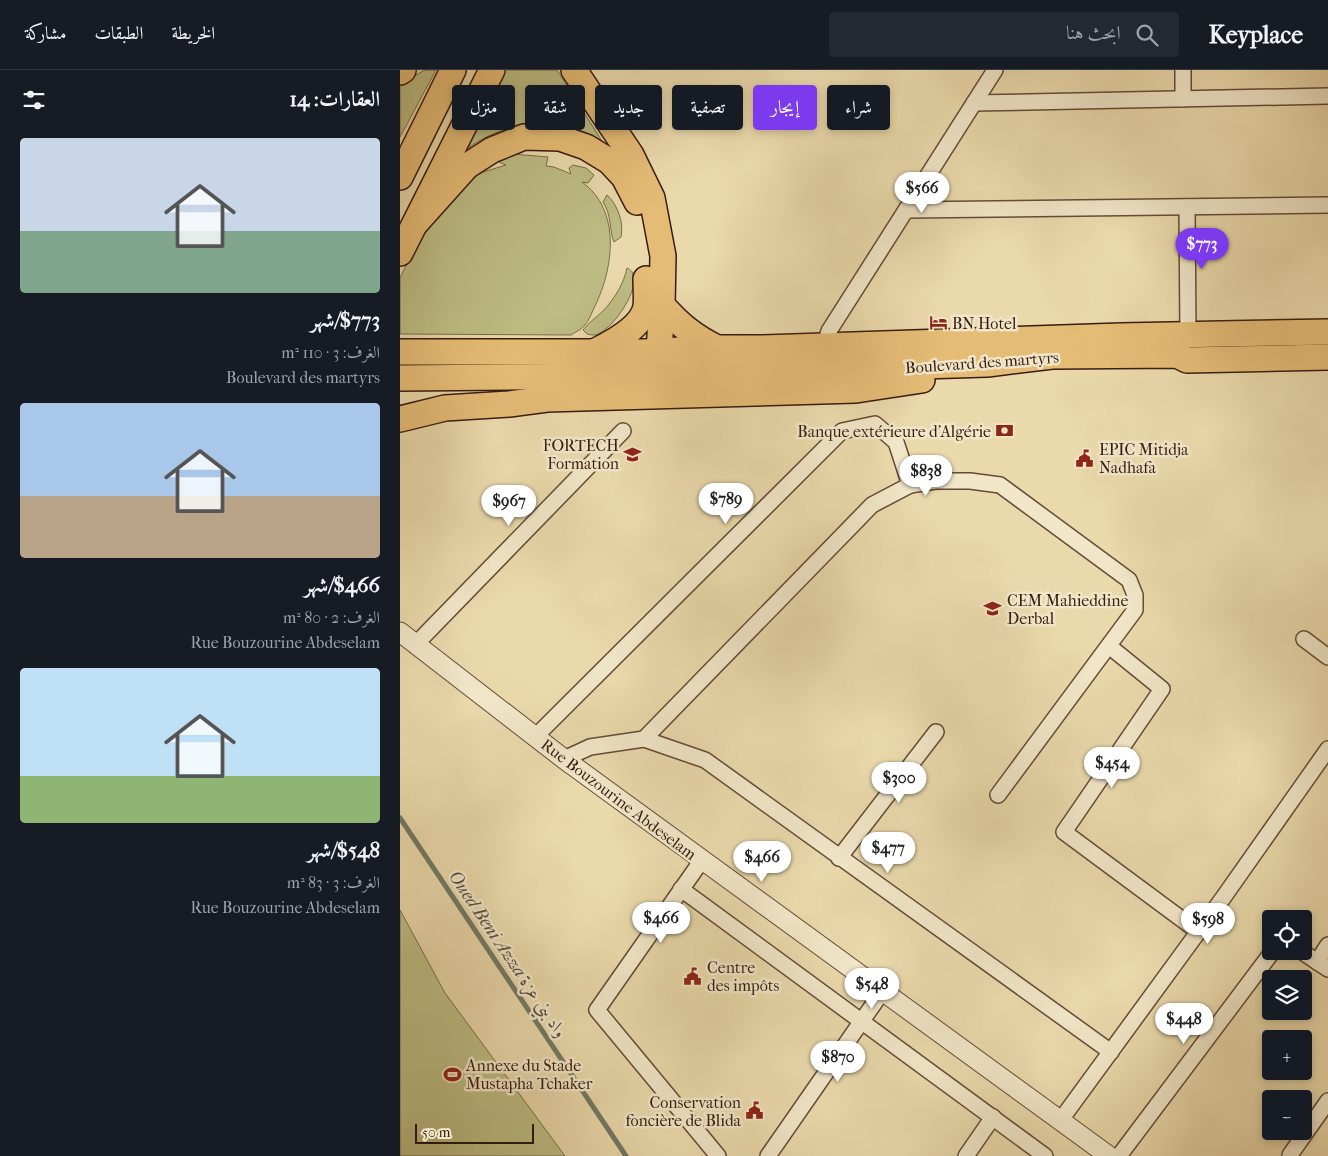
<!DOCTYPE html>
<html lang="ar">
<meta charset="utf-8">
<style>
:root{--surface:#171b24;--page:#242831;--text:#f1f3f6;--muted:#9ea1a6;--line:#363941;--accent:#7c3aed}
body{margin:0;font-family:"IM FELL French Canon",Amiri,serif;background:var(--page);color:var(--text);direction:rtl;height:100vh;display:flex;flex-direction:column;font-size:19px;white-space:nowrap}
*{box-sizing:border-box;margin:0}
p{font-size:16px;color:var(--muted)}
.icon{flex:none;width:28px;height:28px;fill:none;stroke:currentColor;stroke-width:2;stroke-linecap:round;stroke-linejoin:round}
.map{position:relative;flex:1;overflow:hidden;direction:ltr}
.panel{display:flex;flex-direction:column;background:var(--surface);width:400px}
.panel>*{flex:none}
.banner{position:absolute;left:15px;top:15px;width:475px;height:45px;direction:rtl;display:flex;gap:10px}
.controls{position:absolute;left:862px;top:840px;display:grid;gap:10px}
.controls a{display:grid;place-items:center;width:50px;height:50px;border-radius:5px;background:var(--surface);box-shadow:0 2px 8px #0003;font-size:25px}
.scale{position:absolute;left:15px;bottom:12px;width:119px;box-sizing:border-box;padding-left:5px;border:2px solid #381c10;border-top:0;font-size:14px;line-height:18px;white-space:nowrap;color:#381c10;-webkit-text-stroke:4px #f1e6c8;paint-order:stroke}
.price{position:absolute;translate:-50% -42px;padding:0 11px;border-radius:18px;background:#fff;color:#222;font-size:16px;line-height:32px;filter:drop-shadow(0 1px 2px #0008)}
.price::after{content:'';position:absolute;left:50%;top:30px;width:15px;height:11px;margin-left:-8px;background:inherit;clip-path:polygon(0 0,100% 0,50% 100%)}
.price.on{background:var(--accent);color:#fff}
ul{padding:0;list-style:none}
li{display:grid;align-content:center;gap:10px;height:265px;padding:0 20px}
li span{display:grid;place-items:center;height:155px;border-radius:5px;color:#555}
li>.icon{margin-inline-start:auto}
span .icon{width:90px;height:90px;fill:#fffc;stroke-width:1}
li b{font-size:21px}
h2{display:flex;justify-content:space-between;align-items:center;height:60px;padding:0 20px;font-size:21px}
.pill{padding:0 18px;border-radius:5px;background:var(--surface);box-shadow:0 2px 8px #0003;font-size:18px;line-height:45px}
.pill.on{background:var(--accent);color:#fff}
header{display:flex;align-items:center;gap:30px;box-sizing:border-box;height:70px;padding:0 25px;background:var(--surface);border-bottom:1px solid var(--line)}
header strong{font-size:24px}
nav{display:flex;gap:28px;margin-inline-start:auto;font-size:18px}
.search{width:350px;height:45px;background:var(--page);display:flex;align-items:center;gap:12px;box-sizing:border-box;padding:0 18px;border-radius:5px;color:var(--muted);font-size:19px}
main{display:flex;flex:1;min-height:0}
.map>svg:first-child{display:block}
.green{fill:#bdbd84;stroke:#7a6c4a}
.lines{fill:none;stroke-linecap:round;stroke-linejoin:round}
.stream{stroke:#727b68;stroke-width:5}
.minor-casing{stroke:#644b37;stroke-width:18}
.tertiary-casing{stroke:#644b37;stroke-width:21}
.trunk-casing{stroke:#381c10;stroke-width:28}
.minor{stroke:#f1e6c8;stroke-width:15}
.tertiary{stroke:#f1e6c8;stroke-width:19}
.trunk{stroke:#e5bc76;stroke-width:25}
.labels{text-anchor:middle;stroke-width:5;stroke-linejoin:round;paint-order:stroke}
.poi-label{font-size:16px;fill:#381c10;stroke:#f1e6c8;text-anchor:start}
.street-label{font-size:16px;fill:#381c10;stroke:#f1e6c8}
.water-label{font-size:18px;font-style:italic;fill:#554c3c;stroke:#f1e6c8}
</style>
<header>
<strong>Keyplace</strong>
<div class="search"><svg class="icon" aria-label="search" viewBox="0 0 24 24"><circle cx="10" cy="10" r="6"/><path d="M15 15l6 6"/></svg>ابحث هنا</div>
<nav><a>الخريطة</a><a>الطبقات</a><a>مشاركة</a></nav>
</header>
<main>
<div class="map">
<svg width="928" height="1086" viewBox="0 0 928 1086">
<rect width="100%" height="100%" fill="#ead9ab"/>
<filter id="stains"><feTurbulence type="fractalNoise" baseFrequency=".004" numOctaves="4"/><feColorMatrix values="0 0 0 0 .2 0 0 0 0 .09 0 0 0 0 .02 0 0 0 .5 -.17"/></filter>
<radialGradient id="worn" r=".72"><stop offset=".6" stop-color="#630" stop-opacity="0"/><stop offset="1" stop-color="#630" stop-opacity=".3"/></radialGradient>
<g class="green">
<path d="M 25,0 L 36,0 L 0,67 L 0,14 Z"/>
<path d="M 100,0 L 157,0 L 219,98 C 204,88 189,78 174,69 C 168,65 161,58 154,56 C 127,47 85,64 64,81 Z"/>
<path d="M 113,84 L 148,87 L 146,96 L 154,97 L 171,104 L 169,98 L 173,95 L 186,98 L 194,105 L 188,113 L 182,112 C 221,140 214,197 195,236 C 192,242 189,251 184,256 C 181,260 175,262 171,265 L 0,264 L 0,208 L 13,181 L 18,162 L 66,113 L 80,103 L 106,95 L 99,92 L 103,86 Z"/>
<path d="M 207,125 C 218,135 224,153 221,167 L 214,172 C 209,161 212,145 203,132 Z"/>
<path d="M 227,198 C 231,200 233,202 234,207 C 237,223 212,261 195,265 C 193,265 190,265 187,264 L 183,260 C 189,252 197,247 204,240 C 215,228 224,213 227,198 Z"/>
<path d="M 0,840 L 45,923 L 165,1086 L 0,1086 Z"/>
</g>
<g class="lines">
<path class="stream" d="M 0,748 L 226,1086"/>
<defs>
<g id="minor">
<path d="M 783,0 L 783,29"/>
<path d="M 574,33 L 928,26"/>
<path d="M 787,137 L 788,264"/>
<path d="M 506,140 L 928,135"/>
<path d="M 424,276 L 429,261 L 595,0"/>
<path d="M 904,569 L 928,587"/>
<path d="M 16,574 L 223,361"/>
<path d="M 709,576 L 762,619 L 664,762 L 799,862"/>
<path d="M 135,667 L 442,361 L 475,354 L 496,372 L 510,415"/>
<path d="M 244,669 L 305,690 L 711,982"/>
<path d="M 164,689 L 190,677 L 244,669 L 472,435 L 510,415 L 535,411 L 570,411 L 600,415 L 729,510 L 735,525 L 735,540 L 598,725"/>
<path d="M 439,788 L 536,662"/>
<path d="M 302,790 L 197,940 L 318,1086"/>
<path d="M 281,819 L 645,1086"/>
<path d="M 901,881 L 928,899"/>
<path d="M 917,892 L 928,875"/>
<path d="M 660,1051 L 823,828 L 928,679"/>
<path d="M 890,1085 L 928,1031"/>
<path d="M 368,1086 L 482,922"/>
<path d="M 566,1086 L 593,1047"/>
<path d="M 719,1086 L 873,881"/>
</g>
<path id="tertiary" d="M 0,562 L 164,689 L 709,1086"/>
<g id="trunk">
<path d="M 0,2 L 3,0"/>
<path d="M 0,107 L 53,0"/>
<path d="M 15,154 L 67,96 L 92,80 L 124,67 L 160,68 L 186,77 L 209,91 L 224,107 L 237,132"/>
<path d="M 0,183 L 92,0"/>
<path d="M 262,235 C 280,255 293,266 317,278"/>
<path d="M 196,281 C 212,273 242,257 246,237 C 247,228 246,218 246,209"/>
<path d="M 0,282 L 244,282 L 317,278 L 363,278 L 721,266 L 928,262"/>
<path d="M 206,306 L 587,294 L 652,286 L 777,285 L 787,290 L 928,287"/>
<path d="M 0,308 L 206,306 L 246,295 L 256,286 L 259,281 L 262,235 L 263,186 L 252,128 L 231,85 L 174,0"/>
<path d="M 0,349 L 45,338 L 109,334 L 147,329 L 456,320 L 522,310"/>
</g>
</defs>
<use href="#minor" class="minor-casing"/>
<use href="#tertiary" class="tertiary-casing"/>
<use href="#trunk" class="trunk-casing"/>
<use href="#minor" class="minor"/>
<use href="#tertiary" class="tertiary"/>
<use href="#trunk" class="trunk"/>
</g>
<defs>
<symbol id="hotel-bare" viewBox="-9 -9 18 18"><path d="M-6-4.5h1.5V1H6V5H4.5V3h-9V5H-6ZM-4 0a1.8 1.8 0 1 1 3.6 0ZM.5 0V-2.5h3Q6-2.5 6 0Z" fill="#8f2418" stroke="#f1e6c8" stroke-width="2.5" paint-order="stroke"/></symbol>
<symbol id="bank-bare" viewBox="-9 -9 18 18"><path d="M-6-4H6V4H-6ZM0-2.3a2.3 2.3 0 1 0 0 4.6a2.3 2.3 0 1 0 0-4.6Z" fill="#8f2418" stroke="#f1e6c8" stroke-width="2.5" paint-order="stroke"/></symbol>
<symbol id="school-bare" viewBox="-9 -9 18 18"><path d="M0-5L7-2L0 1L-7-2ZM-4 1L0 2.5L4 1V4Q0 6-4 4Z" fill="#8f2418" stroke="#f1e6c8" stroke-width="2.5" paint-order="stroke"/></symbol>
<symbol id="civic-bare" viewBox="-9 -9 18 18"><path d="M-.6-6.5H3V-4.5H.6V-3L4-1V1h2V6H-6V1h2V-1L-.6-3ZM-1.2 2.5V6h2.4V2.5Z" fill="#8f2418" stroke="#f1e6c8" stroke-width="2.5" paint-order="stroke"/></symbol>
<symbol id="stadium-bare" viewBox="-9 -9 18 18"><path d="M0-5a6.5 5 0 1 0 0 10a6.5 5 0 1 0 0-10ZM-3.5-1.8h7v3.6h-7Z" fill="#8f2418" stroke="#f1e6c8" stroke-width="2.5" paint-order="stroke"/></symbol>
</defs>
<g fill-rule="evenodd">
<use href="#hotel-bare" x="526" y="240" width="25" height="25"/>
<use href="#bank-bare" x="592" y="348" width="25" height="25"/>
<use href="#school-bare" x="220" y="372" width="25" height="25"/>
<use href="#civic-bare" x="672" y="376" width="25" height="25"/>
<use href="#school-bare" x="580" y="526" width="25" height="25"/>
<use href="#civic-bare" x="280" y="894" width="25" height="25"/>
<use href="#stadium-bare" x="40" y="992" width="25" height="25"/>
<use href="#civic-bare" x="342" y="1028" width="25" height="25"/>
</g>
<g class="labels">
<g class="poi-label">
<text x="552" y="259">BN Hotel</text>
<text x="591" y="367" text-anchor="end">Banque extérieure d'Algérie</text>
<text x="219" y="381" text-anchor="end">FORTECH<tspan x="219" dy="18">Formation</tspan></text>
<text x="699" y="385">EPIC Mitidja<tspan x="699" dy="18">Nadhafa</tspan></text>
<text x="607" y="536">CEM Mahieddine<tspan x="607" dy="18">Derbal</tspan></text>
<text x="307" y="903">Centre<tspan x="307" dy="18">des impôts</tspan></text>
<text x="66" y="1001">Annexe du Stade<tspan x="66" dy="18">Mustapha Tchaker</tspan></text>
<text x="341" y="1038" text-anchor="end">Conservation<tspan x="341" dy="18">foncière de Blida</tspan></text>
</g>
<g class="street-label">
<text transform="translate(582 292) rotate(-4)" y="6">Boulevard des martyrs</text>
<text transform="translate(219 729) rotate(37)" y="6">Rue Bouzourine Abdeselam</text>
</g>
<g class="water-label">
<text transform="translate(108 884) rotate(56)" y="6">Oued Beni Azza واد بني عزة</text>
</g>
</g>
<rect width="100%" height="100%" filter="url(#stains)"/>
<rect width="100%" height="100%" fill="url(#worn)"/>
</svg>
<div class="controls">
<a><svg class="icon" aria-label="locate" viewBox="0 0 24 24"><circle cx="12" cy="12" r="6"/><path d="M12 2v4M12 18v4M2 12h4M18 12h4"/></svg></a>
<a><svg class="icon" aria-label="layers" viewBox="0 0 24 24"><path d="M12 4l9 5-9 5-9-5zM3 14l9 5 9-5"/></svg></a>
<a>+</a>
<a>−</a>
</div>
<div class="scale">50 m</div>
<b class="price" style="left:522px;top:144px">$566</b>
<b class="price on" style="left:802px;top:200px">$773</b>
<b class="price" style="left:526px;top:427px">$838</b>
<b class="price" style="left:326px;top:455px">$789</b>
<b class="price" style="left:109px;top:457px">$967</b>
<b class="price" style="left:712px;top:719px">$454</b>
<b class="price" style="left:499px;top:734px">$300</b>
<b class="price" style="left:488px;top:804px">$477</b>
<b class="price" style="left:362px;top:813px">$466</b>
<b class="price" style="left:261px;top:874px">$466</b>
<b class="price" style="left:808px;top:875px">$598</b>
<b class="price" style="left:472px;top:940px">$548</b>
<b class="price" style="left:784px;top:975px">$448</b>
<b class="price" style="left:438px;top:1013px">$870</b>
<div class="banner">
<a class="pill">شراء</a>
<a class="pill on">إيجار</a>
<a class="pill">تصفية</a>
<a class="pill">جديد</a>
<a class="pill">شقة</a>
<a class="pill">منزل</a>
</div>
</div>
<section class="panel">
<h2>العقارات: 14<svg class="icon" aria-label="filters" viewBox="0 0 24 24"><path d="M4 7h16M4 17h16"/><circle cx="9" cy="7" r="2"/><circle cx="15" cy="17" r="2"/></svg></h2>
<ul>
<li><span style="background:linear-gradient(#c9d6e8 60%,#7fa58c 0)"><svg class="icon" aria-label="home" viewBox="0 0 24 24"><path d="M3 11l9-7 9 7M6 9v11h12V9"/></svg></span><div><b>$773/شهر</b><p>الغرف: 3 · 110 m²</p><p>Boulevard des martyrs</p></div></li>
<li><span style="background:linear-gradient(#a9c7e8 60%,#b9a48a 0)"><svg class="icon" aria-label="home" viewBox="0 0 24 24"><path d="M3 11l9-7 9 7M6 9v11h12V9"/></svg></span><div><b>$466/شهر</b><p>الغرف: 2 · 80 m²</p><p>Rue Bouzourine Abdeselam</p></div></li>
<li><span style="background:linear-gradient(#bfe0f5 70%,#8fb573 0)"><svg class="icon" aria-label="home" viewBox="0 0 24 24"><path d="M3 11l9-7 9 7M6 9v11h12V9"/></svg></span><div><b>$548/شهر</b><p>الغرف: 3 · 83 m²</p><p>Rue Bouzourine Abdeselam</p></div></li>
</ul>
</section>
</main>
